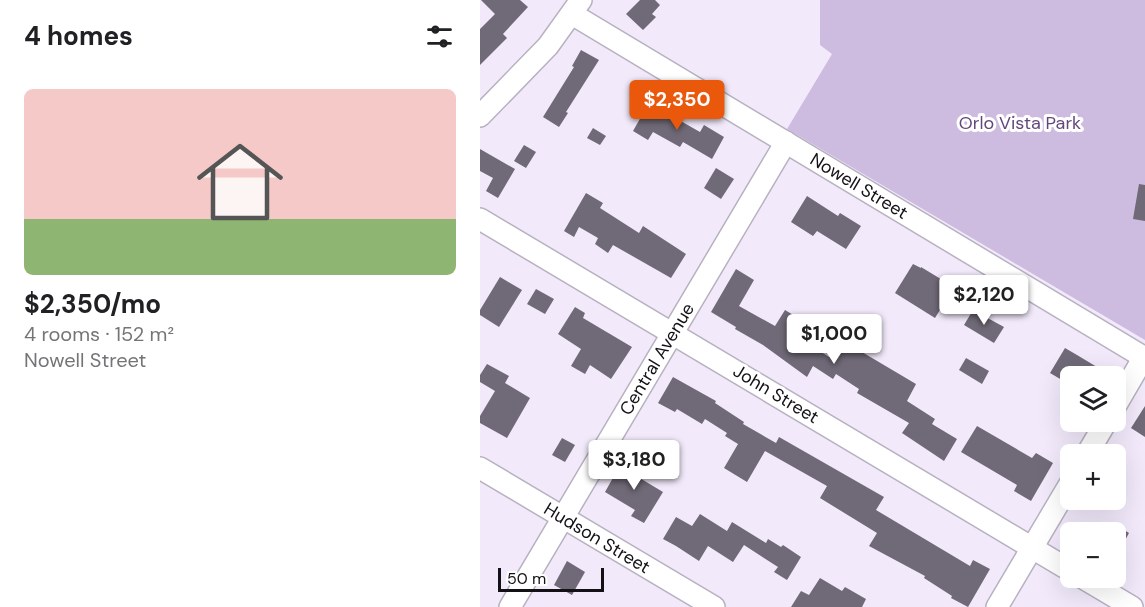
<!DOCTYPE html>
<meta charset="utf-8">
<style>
:root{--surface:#fff;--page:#f6f6f6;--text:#202124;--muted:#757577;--line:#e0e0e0;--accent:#ea580c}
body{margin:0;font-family:"DM Sans",sans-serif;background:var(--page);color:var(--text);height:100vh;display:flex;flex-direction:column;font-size:22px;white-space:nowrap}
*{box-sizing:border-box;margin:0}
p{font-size:20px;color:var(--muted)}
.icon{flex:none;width:33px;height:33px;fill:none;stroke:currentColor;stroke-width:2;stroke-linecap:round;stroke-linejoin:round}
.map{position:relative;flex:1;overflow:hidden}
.side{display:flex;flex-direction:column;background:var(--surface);width:480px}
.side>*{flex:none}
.fabs{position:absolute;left:580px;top:366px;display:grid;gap:12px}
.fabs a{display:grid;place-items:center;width:66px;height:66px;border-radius:9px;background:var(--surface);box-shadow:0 6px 24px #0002;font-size:30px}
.scale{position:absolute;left:18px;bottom:15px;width:106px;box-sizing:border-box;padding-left:6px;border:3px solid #141116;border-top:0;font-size:16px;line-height:21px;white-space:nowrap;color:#141116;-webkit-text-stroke:4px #fff;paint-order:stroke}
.price{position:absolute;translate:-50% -51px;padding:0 14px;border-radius:6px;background:#fff;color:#222;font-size:20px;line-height:39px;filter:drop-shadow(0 2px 3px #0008)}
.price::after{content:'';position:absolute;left:50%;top:36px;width:18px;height:14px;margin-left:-9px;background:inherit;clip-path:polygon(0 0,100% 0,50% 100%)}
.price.current{background:var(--accent);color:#fff}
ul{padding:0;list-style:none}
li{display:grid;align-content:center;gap:12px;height:318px;padding:0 24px}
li+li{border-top:2px solid var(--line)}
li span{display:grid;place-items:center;height:186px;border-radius:9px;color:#555}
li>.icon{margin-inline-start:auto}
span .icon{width:108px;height:108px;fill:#fffc;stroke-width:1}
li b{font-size:26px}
h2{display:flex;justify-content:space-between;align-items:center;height:72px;padding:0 24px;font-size:26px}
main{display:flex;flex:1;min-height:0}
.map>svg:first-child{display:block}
.green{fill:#cdbcdf}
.building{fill:#706977}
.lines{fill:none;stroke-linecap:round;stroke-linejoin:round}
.minor-casing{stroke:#b8b1c0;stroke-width:24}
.minor{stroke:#fff;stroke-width:21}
.labels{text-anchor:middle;stroke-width:6;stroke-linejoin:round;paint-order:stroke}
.park-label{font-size:18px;fill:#63477b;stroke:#fff}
.street-label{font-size:18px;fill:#141116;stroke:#fff}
</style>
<main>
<section class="side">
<h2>4 homes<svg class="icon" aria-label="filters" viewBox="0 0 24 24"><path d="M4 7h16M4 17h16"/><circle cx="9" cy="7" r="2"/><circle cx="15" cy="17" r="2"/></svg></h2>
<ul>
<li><span style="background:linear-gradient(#f6c9c9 70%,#8fb573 0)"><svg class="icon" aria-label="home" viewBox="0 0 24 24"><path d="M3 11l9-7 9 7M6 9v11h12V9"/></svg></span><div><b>$2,350/mo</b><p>4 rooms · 152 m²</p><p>Nowell Street</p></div></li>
</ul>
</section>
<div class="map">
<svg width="665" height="607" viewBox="0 0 665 607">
<rect width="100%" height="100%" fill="#f2eafb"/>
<path class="green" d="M 340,0 L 665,0 L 665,340 L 307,129 L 352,54 L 340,45 Z"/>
<g class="building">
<path d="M 1,0 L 40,0 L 48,7 L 23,34 L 27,38 L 0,65 L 0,29 L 15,14 Z"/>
<path d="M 160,0 L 175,0 L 180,5 L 172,14 L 176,17 L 163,30 L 146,14 Z"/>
<path d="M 101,50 L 119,60 L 86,112 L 88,113 L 79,127 L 63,117 L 94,67 L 92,66 Z"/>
<path d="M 169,103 L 220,132 L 224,125 L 244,137 L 232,159 L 203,142 L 200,147 L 173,132 L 168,140 L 153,131 Z"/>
<path d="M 113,128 L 126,136 L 120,145 L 107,138 Z"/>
<path d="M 44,145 L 56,152 L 46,168 L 34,161 Z"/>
<path d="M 0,149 L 35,169 L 18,198 L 6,191 L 13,178 L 0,171 Z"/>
<path d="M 236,168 L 254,179 L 241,199 L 224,188 Z"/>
<path d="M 659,184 L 665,185 L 665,221 L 653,219 Z"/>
<path d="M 106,193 L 123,203 L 120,208 L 159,233 L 163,226 L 206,254 L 191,278 L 133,245 L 128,253 L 115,244 L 118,238 L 99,227 L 94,237 L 84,231 Z"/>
<path d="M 327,196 L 358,216 L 360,213 L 381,226 L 366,249 L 337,231 L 333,236 L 311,222 Z"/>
<path d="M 433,264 L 441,268 L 441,267 L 474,287 L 455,318 L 415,293 Z"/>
<path d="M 256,269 L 274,280 L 259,306 L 295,326 L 305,310 L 325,322 L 316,336 L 349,357 L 360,339 L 436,384 L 427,401 L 455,419 L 452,424 L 477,439 L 464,461 L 422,433 L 429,423 L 377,393 L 379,389 L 356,374 L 353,379 L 333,366 L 327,377 L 283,345 L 255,329 L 256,327 L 231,312 Z"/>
<path d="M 20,277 L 42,290 L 19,327 L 0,315 L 0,310 Z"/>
<path d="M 56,289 L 74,299 L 65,314 L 47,304 Z"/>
<path d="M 95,307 L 105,313 L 103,318 L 152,347 L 131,379 L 110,365 L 105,374 L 91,366 L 101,349 L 78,334 Z"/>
<path d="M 493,310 L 524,327 L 514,343 L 484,325 Z"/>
<path d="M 585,348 L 597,355 L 632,376 L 591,376 L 587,383 L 570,373 Z"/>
<path d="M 486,358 L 509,371 L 502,384 L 479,370 Z"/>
<path d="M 7,364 L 29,376 L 25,383 L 50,398 L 27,438 L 0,423 L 0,416 L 15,391 L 0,382 L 0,375 Z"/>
<path d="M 193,377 L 236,401 L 235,403 L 264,422 L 263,424 L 296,443 L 299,437 L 404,497 L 396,510 L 490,566 L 493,560 L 510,569 L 488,607 L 471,598 L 472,596 L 444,578 L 445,576 L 389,546 L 397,533 L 340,498 L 347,486 L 285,451 L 267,482 L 244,468 L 258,444 L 245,436 L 247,433 L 225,419 L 222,424 L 197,409 L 195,412 L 178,403 Z"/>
<path d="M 665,406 L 665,437 L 651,428 Z"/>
<path d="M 497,426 L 552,458 L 556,453 L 573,463 L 551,501 L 534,491 L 537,485 L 481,452 Z"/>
<path d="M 82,438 L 95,445 L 85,462 L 72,455 Z"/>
<path d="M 143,460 L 161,471 L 158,477 L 183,492 L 164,523 L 151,516 L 155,510 L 125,492 Z"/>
<path d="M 220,514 L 247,531 L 252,522 L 286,543 L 288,539 L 301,547 L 303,545 L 321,557 L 307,580 L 294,572 L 298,567 L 264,545 L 253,562 L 228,546 L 219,561 L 196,546 L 183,539 L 196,517 L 212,526 Z"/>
<path d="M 636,525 L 649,533 L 636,557 Z"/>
<path d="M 87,561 L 105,572 L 92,595 L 74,585 Z"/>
<path d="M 340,578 L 362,591 L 365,587 L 386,599 L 382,607 L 311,607 L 321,591 L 329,595 Z"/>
</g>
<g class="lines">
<defs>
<g id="minor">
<path d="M 92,14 L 665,358"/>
<path d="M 0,116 L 68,46 L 101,0"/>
<path d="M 0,219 L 591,571"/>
<path d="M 636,405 L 664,357"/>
<path d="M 607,454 L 626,422"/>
<path d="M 0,468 L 234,607"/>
<path d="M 603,578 L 652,607"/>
<path d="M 30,607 L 306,142"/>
<path d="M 517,607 L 591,482"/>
</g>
</defs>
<use href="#minor" class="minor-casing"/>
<use href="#minor" class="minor"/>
</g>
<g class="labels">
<g class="park-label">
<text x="540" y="129">Orlo Vista Park</text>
</g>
<g class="street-label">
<text transform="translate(379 186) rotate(31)" y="6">Nowell Street</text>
<text transform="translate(177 359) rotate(-59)" y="6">Central Avenue</text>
<text transform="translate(296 394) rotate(31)" y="6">John Street</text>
<text transform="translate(117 538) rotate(31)" y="6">Hudson Street</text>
</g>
</g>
</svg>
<div class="fabs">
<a><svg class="icon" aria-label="layers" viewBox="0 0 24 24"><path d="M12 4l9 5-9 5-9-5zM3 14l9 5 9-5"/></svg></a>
<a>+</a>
<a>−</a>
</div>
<div class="scale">50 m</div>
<b class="price current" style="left:197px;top:131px">$2,350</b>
<b class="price" style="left:504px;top:326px">$2,120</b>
<b class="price" style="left:354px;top:365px">$1,000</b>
<b class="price" style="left:154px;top:491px">$3,180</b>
</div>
</main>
